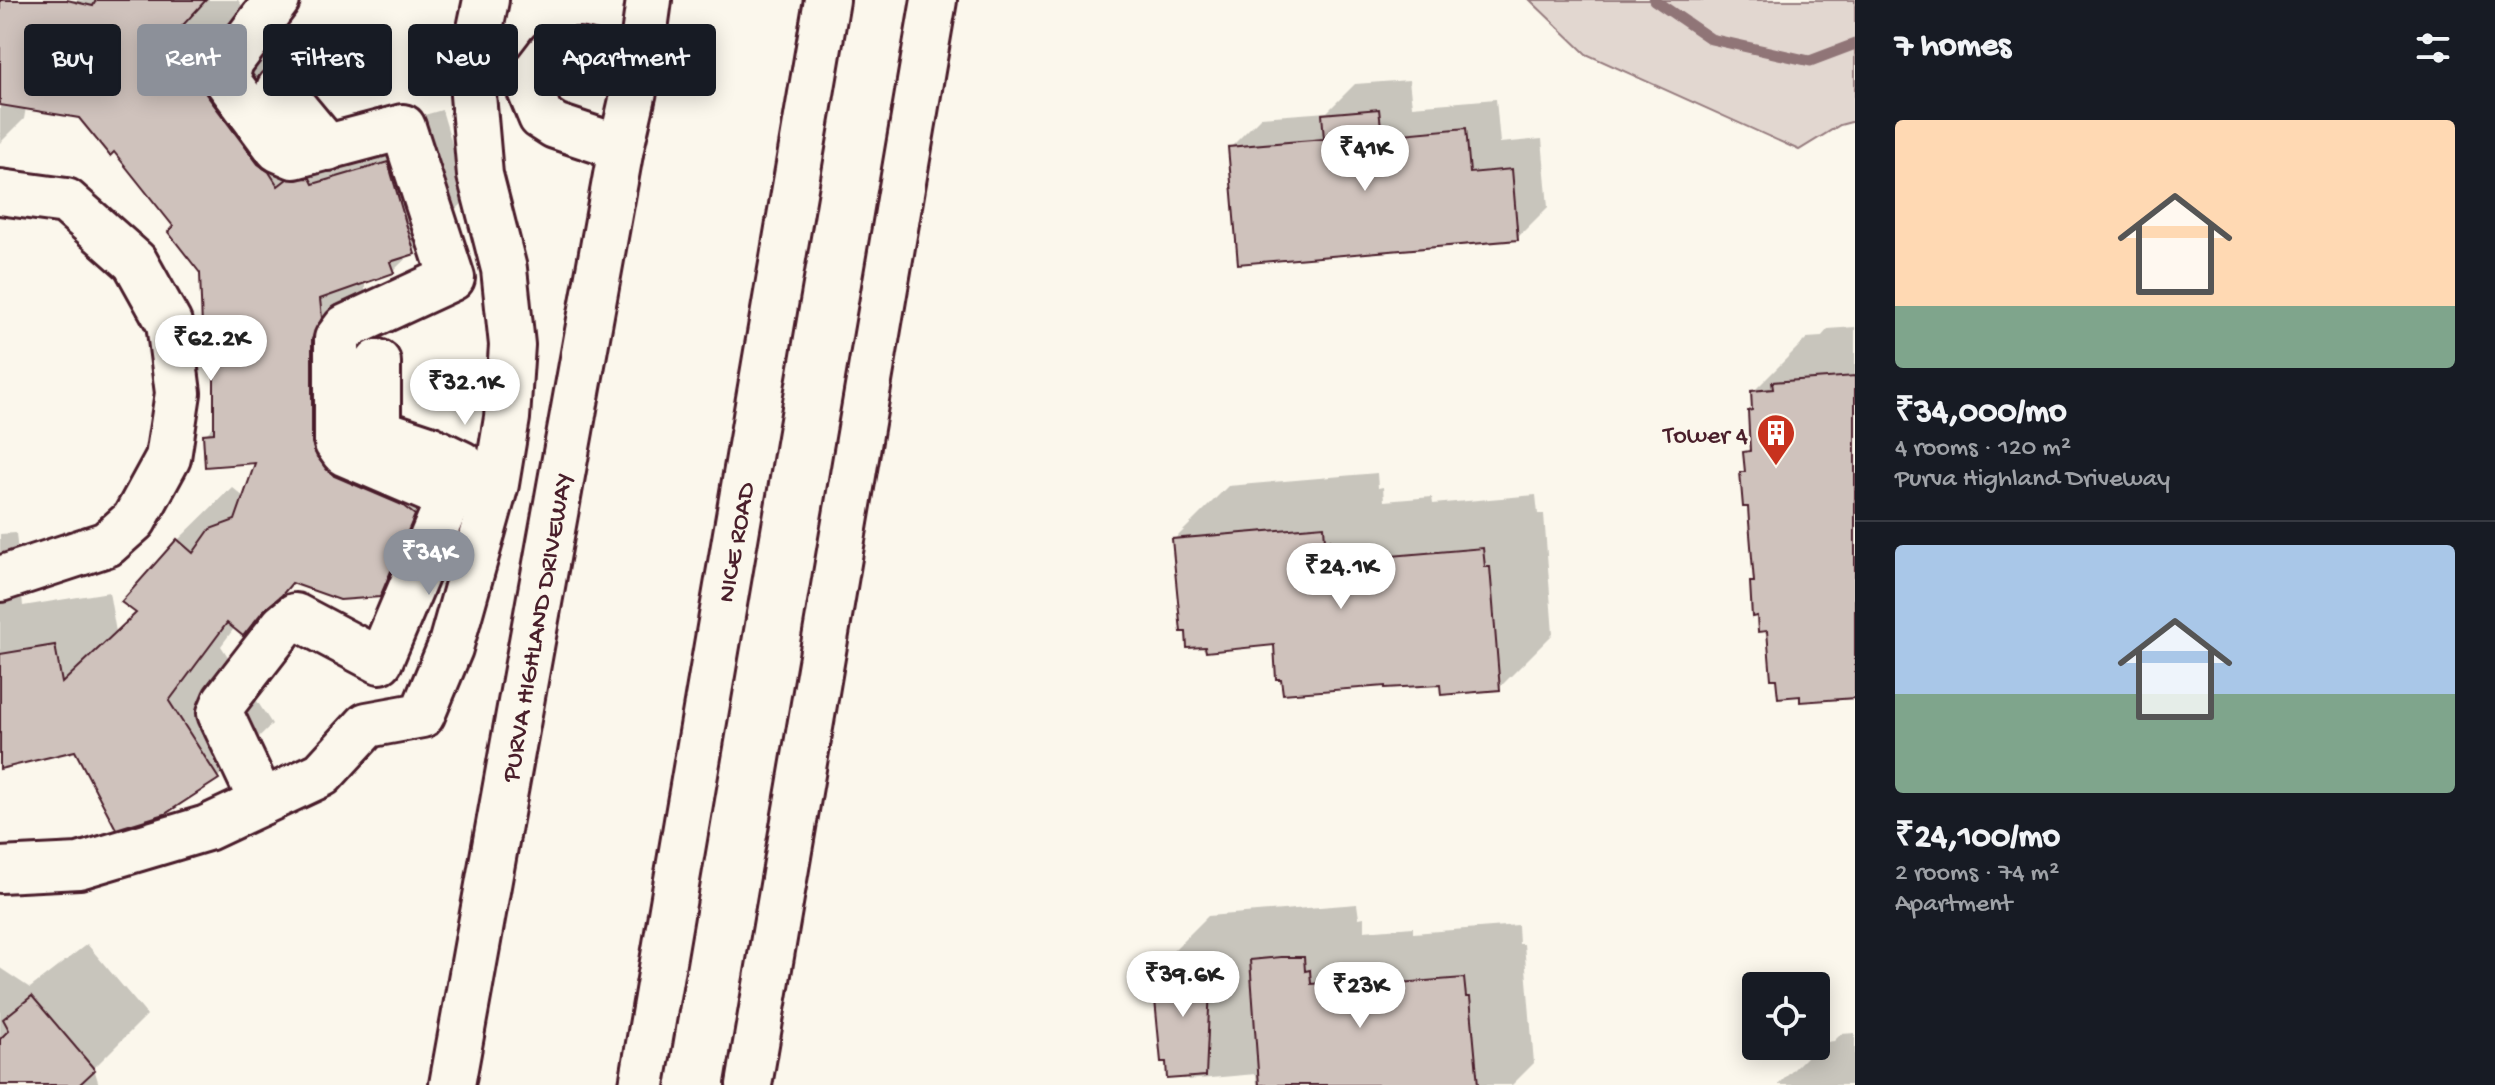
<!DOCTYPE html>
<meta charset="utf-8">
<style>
:root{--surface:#171b24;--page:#20242c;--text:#f1f3f6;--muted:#9ea1a6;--line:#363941;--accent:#8c9099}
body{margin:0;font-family:"Gochi Hand",sans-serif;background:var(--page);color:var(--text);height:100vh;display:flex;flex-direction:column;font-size:30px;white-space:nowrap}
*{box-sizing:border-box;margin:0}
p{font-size:26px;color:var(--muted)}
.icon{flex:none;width:44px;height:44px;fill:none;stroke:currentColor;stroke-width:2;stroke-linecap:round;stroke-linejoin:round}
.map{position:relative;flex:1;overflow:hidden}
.side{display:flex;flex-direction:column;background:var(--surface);width:640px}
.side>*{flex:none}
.guide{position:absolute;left:24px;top:24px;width:760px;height:72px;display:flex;gap:16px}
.controls{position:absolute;left:1742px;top:972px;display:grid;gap:16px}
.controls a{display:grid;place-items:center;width:88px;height:88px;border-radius:8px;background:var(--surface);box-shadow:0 4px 20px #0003;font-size:40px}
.price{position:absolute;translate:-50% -68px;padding:0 18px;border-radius:28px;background:#fff;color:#222;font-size:26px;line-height:52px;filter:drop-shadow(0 2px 4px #0008)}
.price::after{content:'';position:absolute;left:50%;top:48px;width:24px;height:18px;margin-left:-12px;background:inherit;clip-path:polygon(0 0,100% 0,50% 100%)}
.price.active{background:var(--accent);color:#fff}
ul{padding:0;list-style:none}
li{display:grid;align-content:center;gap:16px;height:424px;padding:0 40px}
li+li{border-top:2px solid var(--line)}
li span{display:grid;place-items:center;height:248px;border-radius:8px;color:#555}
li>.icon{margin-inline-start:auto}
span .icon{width:144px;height:144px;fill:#fffc;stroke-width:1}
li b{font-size:34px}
h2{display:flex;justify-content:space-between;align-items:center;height:96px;padding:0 40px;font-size:34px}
.pill{padding:0 28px;border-radius:8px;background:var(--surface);box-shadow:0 4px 20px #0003;font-size:28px;line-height:72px}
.pill.active{background:var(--accent);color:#fff}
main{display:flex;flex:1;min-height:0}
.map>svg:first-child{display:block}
.green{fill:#e2d7d0;stroke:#967b7e;stroke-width:2}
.shadow{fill:#0003}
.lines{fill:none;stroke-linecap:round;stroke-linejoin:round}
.stream{stroke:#907477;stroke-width:11}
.building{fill:#cfc2bc;stroke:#4a1f2b;stroke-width:2}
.minor-casing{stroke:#4a1f2b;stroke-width:50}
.highway-casing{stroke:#4a1f2b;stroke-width:50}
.minor{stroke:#fbf7ec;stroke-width:44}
.highway{stroke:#fbf7ec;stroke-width:44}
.labels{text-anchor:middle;stroke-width:6;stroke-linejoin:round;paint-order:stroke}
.poi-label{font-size:26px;fill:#4a1f2b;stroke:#fbf7ec;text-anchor:end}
.street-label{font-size:26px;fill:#4a1f2b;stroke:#fbf7ec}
</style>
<main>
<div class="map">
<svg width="1855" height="1085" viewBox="0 0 1855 1085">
<rect width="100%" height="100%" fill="#fbf7ec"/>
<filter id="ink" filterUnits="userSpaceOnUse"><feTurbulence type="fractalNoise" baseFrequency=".0125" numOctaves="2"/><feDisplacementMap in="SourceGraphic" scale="16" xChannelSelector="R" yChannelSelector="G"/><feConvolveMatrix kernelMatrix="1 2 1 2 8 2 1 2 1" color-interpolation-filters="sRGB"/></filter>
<g filter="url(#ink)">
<path class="green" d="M 1530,0 L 1855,0 L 1855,121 L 1840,125 L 1799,150 L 1586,54 Z"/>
<g class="shadow">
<path d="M 0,0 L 238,0 L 255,24 L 259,40 L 312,110 L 333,133 L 368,131 L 442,110 L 468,198 L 393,271 L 367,280 L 365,284 L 365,388 L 388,423 L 433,541 L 379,595 L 295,582 L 243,634 L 235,627 L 221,646 L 272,724 L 218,777 L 76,748 L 0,767 L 0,534 L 16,533 L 23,606 L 109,592 L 116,632 L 138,612 L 178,540 L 232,487 L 245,498 L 258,461 L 205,435 L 216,424 L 216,324 L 202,272 L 176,227 L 114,149 L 80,116 L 26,107 L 24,119 L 0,143 Z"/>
<path d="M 1409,80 L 1412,106 L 1496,99 L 1500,143 L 1542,139 L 1548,207 L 1517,238 L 1230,148 L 1261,117 L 1327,112 L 1355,84 Z"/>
<path d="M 1855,327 L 1855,690 L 1769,629 L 1759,614 L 1752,583 L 1756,579 L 1750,505 L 1742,473 L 1746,468 L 1745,453 L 1752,446 L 1750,412 L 1754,407 L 1753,392 L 1807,338 L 1821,337 L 1828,329 Z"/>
<path d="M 1377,473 L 1378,488 L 1383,487 L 1384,501 L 1432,497 L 1433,504 L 1536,495 L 1538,514 L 1544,514 L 1553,634 L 1499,688 L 1442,682 L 1386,683 L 1283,677 L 1275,643 L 1174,540 L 1228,486 Z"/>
<path d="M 1357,904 L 1359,918 L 1364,917 L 1364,931 L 1413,927 L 1413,933 L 1518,925 L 1519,944 L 1524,944 L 1534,1063 L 1512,1085 L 1257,1085 L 1256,1074 L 1188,1080 L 1154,970 L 1208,916 Z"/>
<path d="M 87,944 L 147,1015 L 94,1068 L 99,1085 L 0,1085 L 0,968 L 30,988 Z"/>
<path d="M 1855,1033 L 1855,1085 L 1778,1085 L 1820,1043 L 1834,1041 L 1841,1034 Z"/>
</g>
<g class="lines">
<path class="stream" d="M 1654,0 L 1711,39 L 1810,61 L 1855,44"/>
</g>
<g class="building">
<path d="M 0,0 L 67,0 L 93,6 L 96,0 L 206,0 L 172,37 L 202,78 L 206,94 L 258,164 L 269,172 L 278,186 L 287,179 L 310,178 L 313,184 L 388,162 L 415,254 L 390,262 L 394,273 L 320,299 L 322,318 L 312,339 L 312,443 L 317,457 L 334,476 L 402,505 L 415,515 L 380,597 L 340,600 L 292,583 L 282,595 L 263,611 L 243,636 L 227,623 L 169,701 L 219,779 L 165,814 L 116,829 L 75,751 L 0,769 L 0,654 L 55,645 L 62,683 L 136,613 L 121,602 L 177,539 L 193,553 L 210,529 L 235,520 L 255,463 L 205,467 L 203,434 L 214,433 L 214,326 L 202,327 L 200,273 L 168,232 L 173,226 L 114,152 L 110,156 L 79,118 L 0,105 Z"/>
<path d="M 1379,109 L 1382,136 L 1466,128 L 1470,173 L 1512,169 L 1518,240 L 1238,264 L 1228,147 L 1324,139 L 1322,114 Z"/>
<path d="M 1855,376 L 1855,698 L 1800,702 L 1800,696 L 1778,698 L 1776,679 L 1771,679 L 1767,631 L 1758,632 L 1757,616 L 1752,617 L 1750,582 L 1754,582 L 1749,522 L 1748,507 L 1743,507 L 1740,472 L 1745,472 L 1743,452 L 1750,451 L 1748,411 L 1752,410 L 1751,391 L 1773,389 L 1772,382 Z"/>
<path d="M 1324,526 L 1325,541 L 1330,540 L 1331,554 L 1379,550 L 1380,557 L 1483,548 L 1485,567 L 1490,567 L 1500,690 L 1441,695 L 1440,685 L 1385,688 L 1385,686 L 1283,694 L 1281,679 L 1276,679 L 1274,645 L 1206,652 L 1205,647 L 1187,648 L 1186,632 L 1181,632 L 1172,539 Z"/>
<path d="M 1281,957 L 1304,957 L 1305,971 L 1310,970 L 1311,984 L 1359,980 L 1360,986 L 1464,978 L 1466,997 L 1470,997 L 1478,1085 L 1259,1085 L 1250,960 Z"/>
<path d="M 1211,964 L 1206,1076 L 1167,1079 L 1166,1062 L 1161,1062 L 1152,969 Z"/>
<path d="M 32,996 L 95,1070 L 79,1085 L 0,1085 L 0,1039 L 9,1030 L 3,1019 Z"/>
</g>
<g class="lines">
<defs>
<g id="minor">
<path d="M 527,83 L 550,53 L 579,51 L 640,65"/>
<path d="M 527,83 L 541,117 L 555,126 L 621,148"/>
<path d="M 279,89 L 328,148"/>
<path d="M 0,192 L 66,201 L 135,262 L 169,323 L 178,393 L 168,458 L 134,520 L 107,544 L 0,579"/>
<path d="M 378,362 L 378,431 L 429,448 L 462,464 L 449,498"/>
<path d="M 262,802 L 220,713 L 225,701 L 283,626 L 295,616 L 380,661 L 449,498 L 344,453 L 337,443 L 337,339 L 346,327 L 452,278 L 403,127 L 294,156 L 278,149 L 226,79 L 231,61 L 277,0"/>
<path d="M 0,870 L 79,866 L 207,828 L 322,774 L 367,725 L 422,715 L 450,648 L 496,484 L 507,418 L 512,345 L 504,269 L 480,175 L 471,72 L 486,0"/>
<path d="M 452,1085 L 621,148 L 640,65 L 649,0"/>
</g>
<g id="highway">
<path d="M 642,1085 L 827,0"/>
<path d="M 749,1085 L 934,0"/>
</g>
</defs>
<use href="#minor" class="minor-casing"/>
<use href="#highway" class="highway-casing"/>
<use href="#minor" class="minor"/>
<use href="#highway" class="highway"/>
</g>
</g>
<defs>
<symbol id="building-pin" viewBox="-11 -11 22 30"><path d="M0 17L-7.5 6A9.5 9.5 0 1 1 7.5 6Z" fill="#c8321e" stroke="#fbf7ec"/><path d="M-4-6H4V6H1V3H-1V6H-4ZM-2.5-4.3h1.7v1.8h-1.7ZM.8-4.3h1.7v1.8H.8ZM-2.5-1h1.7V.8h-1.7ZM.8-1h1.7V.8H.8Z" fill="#fff"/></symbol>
</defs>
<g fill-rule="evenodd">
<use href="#building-pin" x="1754" y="411" width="44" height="60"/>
</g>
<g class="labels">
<g class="poi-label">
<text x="1748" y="442">Tower 4</text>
</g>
<g class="street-label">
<text transform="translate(734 542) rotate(-80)" y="9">NICE ROAD</text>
<text transform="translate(535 627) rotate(-80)" y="9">PURVA HIGHLAND DRIVEWAY</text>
</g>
</g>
</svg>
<div class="controls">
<a><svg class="icon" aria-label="locate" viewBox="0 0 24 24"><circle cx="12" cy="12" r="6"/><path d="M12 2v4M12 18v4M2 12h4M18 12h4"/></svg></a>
</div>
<b class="price" style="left:1365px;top:193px">₹41K</b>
<b class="price" style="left:211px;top:383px">₹62.2K</b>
<b class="price" style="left:465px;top:427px">₹32.1K</b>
<b class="price active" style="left:429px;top:597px">₹34K</b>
<b class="price" style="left:1341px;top:611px">₹24.1K</b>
<b class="price" style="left:1183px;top:1019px">₹39.6K</b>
<b class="price" style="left:1360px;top:1030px">₹23K</b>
<div class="guide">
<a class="pill">Buy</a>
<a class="pill active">Rent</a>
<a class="pill">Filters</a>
<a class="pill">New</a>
<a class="pill">Apartment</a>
</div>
</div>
<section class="side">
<h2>7 homes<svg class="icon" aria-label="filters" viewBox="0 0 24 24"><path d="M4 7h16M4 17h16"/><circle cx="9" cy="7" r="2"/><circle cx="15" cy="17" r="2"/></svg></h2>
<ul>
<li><span style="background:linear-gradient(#ffd9b3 75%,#7fa58c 0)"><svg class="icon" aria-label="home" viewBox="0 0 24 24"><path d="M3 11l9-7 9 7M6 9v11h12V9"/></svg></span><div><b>₹34,000/mo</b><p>4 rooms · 120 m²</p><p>Purva Highland Driveway</p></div></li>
<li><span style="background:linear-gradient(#a9c7e8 60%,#7fa58c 0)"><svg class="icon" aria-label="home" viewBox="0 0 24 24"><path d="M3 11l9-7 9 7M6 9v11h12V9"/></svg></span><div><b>₹24,100/mo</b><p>2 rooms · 74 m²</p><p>Apartment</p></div></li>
</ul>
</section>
</main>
